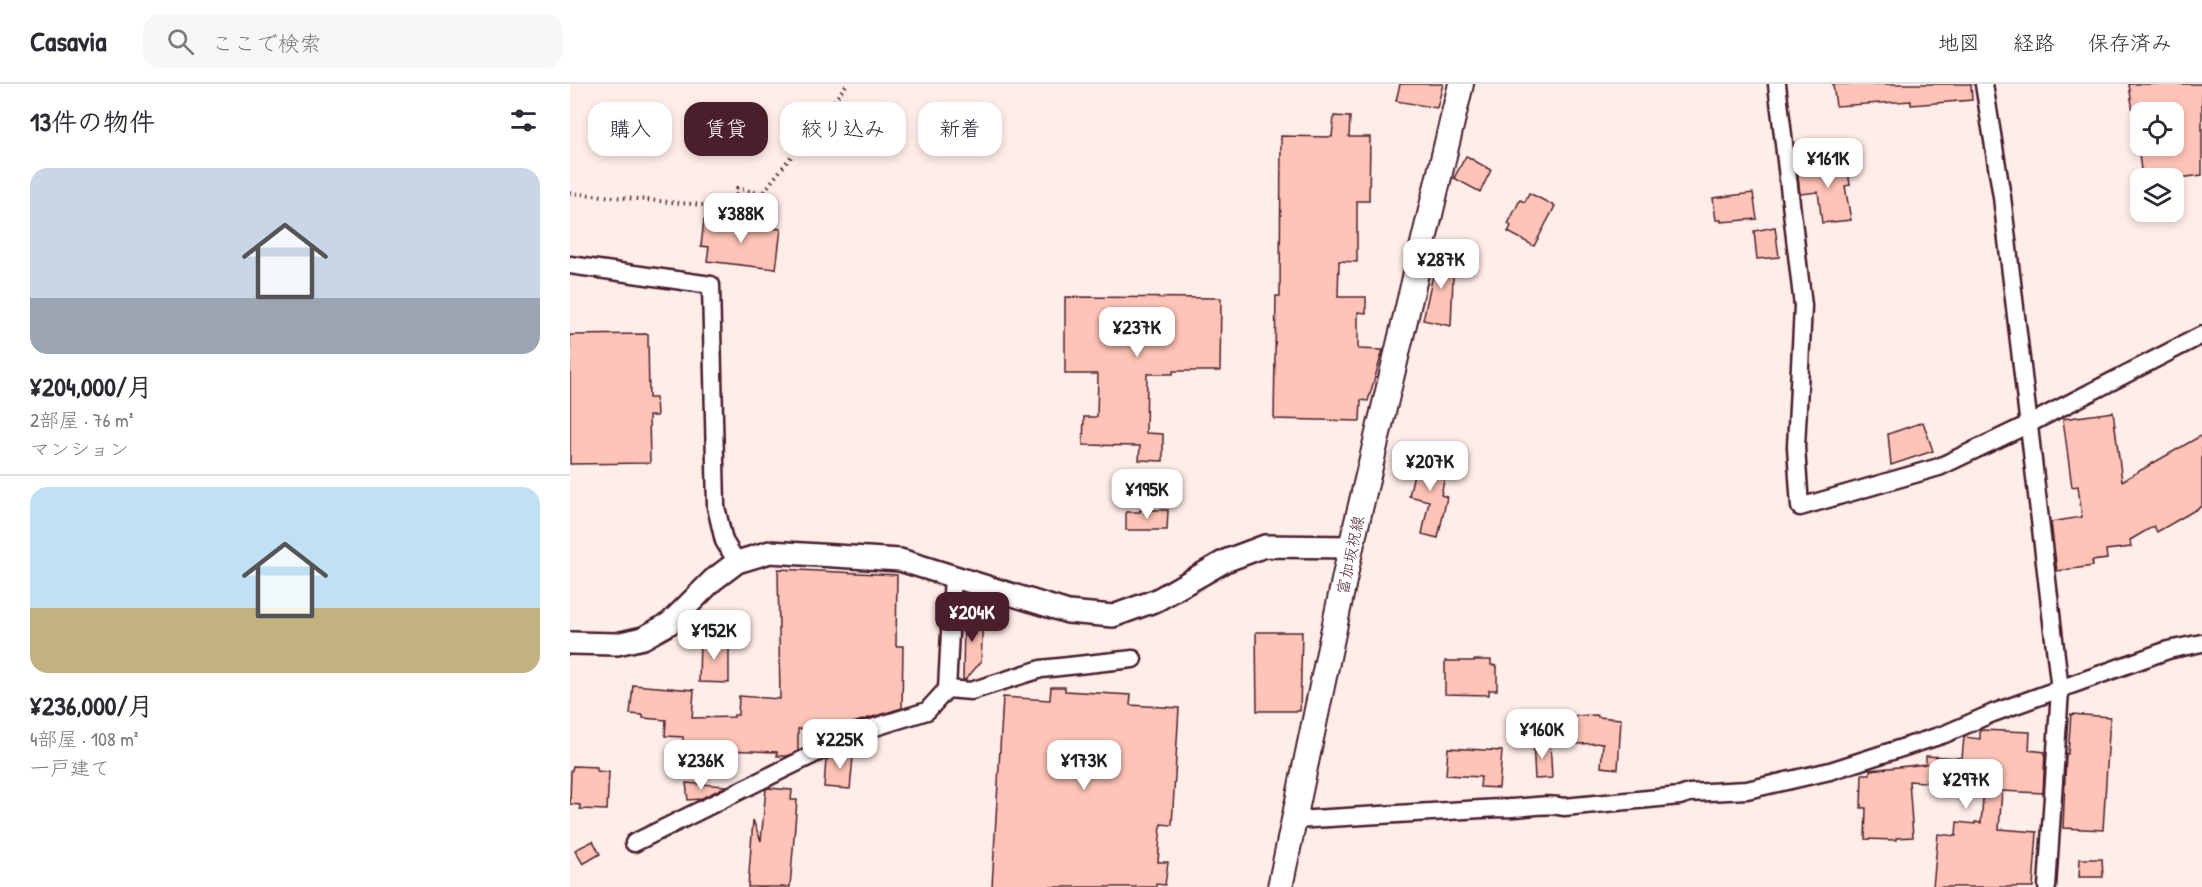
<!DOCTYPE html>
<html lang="ja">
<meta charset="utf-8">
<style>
:root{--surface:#fff;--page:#f7f7f7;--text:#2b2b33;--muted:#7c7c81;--line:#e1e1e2;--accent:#4a1f2b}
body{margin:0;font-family:"Patrick Hand","Klee One",sans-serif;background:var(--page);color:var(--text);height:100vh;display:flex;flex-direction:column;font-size:22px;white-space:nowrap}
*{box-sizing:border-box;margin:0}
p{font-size:20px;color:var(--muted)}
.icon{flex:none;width:33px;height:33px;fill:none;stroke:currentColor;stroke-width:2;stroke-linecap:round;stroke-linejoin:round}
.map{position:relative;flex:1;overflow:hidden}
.details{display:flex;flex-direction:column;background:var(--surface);width:570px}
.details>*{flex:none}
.top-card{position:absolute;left:18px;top:18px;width:570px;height:54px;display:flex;gap:12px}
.fabs{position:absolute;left:1560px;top:18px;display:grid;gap:12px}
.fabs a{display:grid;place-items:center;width:54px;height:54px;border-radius:12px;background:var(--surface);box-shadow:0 3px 9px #0003;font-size:30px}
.price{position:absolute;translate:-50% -51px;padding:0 14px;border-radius:12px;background:#fff;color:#222;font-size:20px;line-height:39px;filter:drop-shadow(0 2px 3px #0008)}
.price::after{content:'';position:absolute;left:50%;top:36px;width:18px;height:14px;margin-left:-9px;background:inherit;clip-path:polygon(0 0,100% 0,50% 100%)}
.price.current{background:var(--accent);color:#fff}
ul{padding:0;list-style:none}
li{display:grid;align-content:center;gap:12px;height:318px;padding:0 30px}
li+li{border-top:2px solid var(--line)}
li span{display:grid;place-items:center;height:186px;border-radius:18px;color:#555}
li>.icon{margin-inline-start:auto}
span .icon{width:108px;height:108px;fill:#fffc;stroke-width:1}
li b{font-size:26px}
h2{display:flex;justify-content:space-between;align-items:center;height:72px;padding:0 30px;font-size:26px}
.pill{padding:0 21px;border-radius:18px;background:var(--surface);box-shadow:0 3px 9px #0003;font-size:21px;line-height:54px}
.pill.current{background:var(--accent);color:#fff}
header{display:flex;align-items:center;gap:36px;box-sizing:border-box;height:84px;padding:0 30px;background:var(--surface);border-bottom:2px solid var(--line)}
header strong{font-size:28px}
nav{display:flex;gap:33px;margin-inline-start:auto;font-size:21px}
.search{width:420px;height:54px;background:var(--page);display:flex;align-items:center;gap:15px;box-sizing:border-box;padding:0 21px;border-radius:18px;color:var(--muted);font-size:22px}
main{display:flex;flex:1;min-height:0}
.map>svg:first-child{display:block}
.building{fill:#ffc4b7;stroke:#4a1f2b;stroke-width:1.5}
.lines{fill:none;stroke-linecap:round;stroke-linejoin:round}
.minor-casing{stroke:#4a1f2b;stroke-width:21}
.tertiary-casing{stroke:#4a1f2b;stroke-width:26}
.secondary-casing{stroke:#4a1f2b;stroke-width:28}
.path{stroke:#4a1f2b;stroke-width:4;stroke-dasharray:1.5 4.5;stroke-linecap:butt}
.minor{stroke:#fff;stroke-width:16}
.tertiary{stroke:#fff;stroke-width:21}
.secondary{stroke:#fff;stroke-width:24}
.labels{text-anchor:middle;stroke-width:4.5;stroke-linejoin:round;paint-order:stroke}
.street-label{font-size:16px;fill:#4a1f2b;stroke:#fff}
</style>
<header>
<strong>Casavia</strong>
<div class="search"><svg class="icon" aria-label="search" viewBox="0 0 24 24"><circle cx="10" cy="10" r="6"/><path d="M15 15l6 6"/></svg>ここで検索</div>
<nav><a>地図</a><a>経路</a><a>保存済み</a></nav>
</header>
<main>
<section class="details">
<h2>13件の物件<svg class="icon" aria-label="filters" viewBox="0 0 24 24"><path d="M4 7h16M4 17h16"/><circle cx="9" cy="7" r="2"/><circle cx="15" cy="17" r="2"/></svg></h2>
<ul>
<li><span style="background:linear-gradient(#c9d6e8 70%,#9aa5b1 0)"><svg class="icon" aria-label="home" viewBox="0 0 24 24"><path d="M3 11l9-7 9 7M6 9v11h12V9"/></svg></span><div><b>¥204,000/月</b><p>2部屋 · 76 m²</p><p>マンション</p></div></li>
<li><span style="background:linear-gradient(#bfe0f5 65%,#c2b280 0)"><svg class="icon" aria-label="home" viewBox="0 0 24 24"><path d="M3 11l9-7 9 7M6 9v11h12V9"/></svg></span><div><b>¥236,000/月</b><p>4部屋 · 108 m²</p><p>一戸建て</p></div></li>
</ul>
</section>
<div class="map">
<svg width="1632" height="803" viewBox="0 0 1632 803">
<rect width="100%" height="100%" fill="#ffede9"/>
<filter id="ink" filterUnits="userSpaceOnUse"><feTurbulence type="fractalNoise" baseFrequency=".0167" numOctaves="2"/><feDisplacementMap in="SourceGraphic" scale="12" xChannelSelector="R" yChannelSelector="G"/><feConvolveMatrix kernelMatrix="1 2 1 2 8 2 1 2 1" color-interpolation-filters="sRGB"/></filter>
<g filter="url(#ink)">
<g class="building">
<path d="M 830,0 L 873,0 L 867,24 L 826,17 Z"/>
<path d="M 1263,0 L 1401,0 L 1402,16 L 1341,21 L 1341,17 L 1266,22 Z"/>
<path d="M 1559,0 L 1632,0 L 1632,91 L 1609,94 L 1572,94 L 1568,62 L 1604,62 L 1604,28 L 1563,28 Z"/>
<path d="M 764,32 L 780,33 L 779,53 L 800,53 L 799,117 L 787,117 L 787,178 L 769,177 L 768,213 L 796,213 L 796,229 L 788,228 L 788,265 L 813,266 L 798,317 L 791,316 L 790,337 L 704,335 L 706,212 L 710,212 L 711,52 L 762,53 Z"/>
<path d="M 896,72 L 921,86 L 910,108 L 884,94 Z"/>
<path d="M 1277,78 L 1280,101 L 1275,102 L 1281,136 L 1252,139 L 1248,108 L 1230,110 L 1227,84 Z"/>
<path d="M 959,109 L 985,122 L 964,162 L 938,148 L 941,142 L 938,140 L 950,116 L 955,118 Z"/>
<path d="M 1183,109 L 1187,135 L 1151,138 L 1151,136 L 1146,136 L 1143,114 Z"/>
<path d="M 134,136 L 211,145 L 206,185 L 137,177 L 139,163 L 131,162 Z"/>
<path d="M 1205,143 L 1209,173 L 1187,175 L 1184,147 Z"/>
<path d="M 869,164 L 884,168 L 881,242 L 853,236 Z"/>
<path d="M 495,213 L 651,214 L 650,287 L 603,287 L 603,290 L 577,290 L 576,349 L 593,350 L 593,377 L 569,376 L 570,362 L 513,361 L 514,333 L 527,333 L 528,290 L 495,290 Z"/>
<path d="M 78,250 L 79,314 L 86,314 L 87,332 L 79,332 L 80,379 L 0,380 L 0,251 Z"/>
<path d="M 1543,328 L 1552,397 L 1632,351 L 1632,422 L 1587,448 L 1584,442 L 1560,456 L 1561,463 L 1536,466 L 1537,475 L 1522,477 L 1523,482 L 1487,487 L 1481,438 L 1512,433 L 1508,402 L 1502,403 L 1493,335 Z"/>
<path d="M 1353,338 L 1363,367 L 1321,381 L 1318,350 Z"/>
<path d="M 848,371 L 878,378 L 871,411 L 877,413 L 868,454 L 852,450 L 859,417 L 839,412 Z"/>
<path d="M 570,426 L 598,426 L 597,446 L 556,446 L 556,428 L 570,428 Z"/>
<path d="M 208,485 L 327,491 L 326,562 L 333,562 L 332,624 L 286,638 L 273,644 L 228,645 L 228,667 L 217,672 L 207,672 L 207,668 L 155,666 L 158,674 L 113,673 L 113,653 L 95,652 L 96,636 L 73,634 L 73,631 L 60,630 L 63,601 L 124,606 L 122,634 L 164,633 L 164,631 L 168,631 L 169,612 L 210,615 Z"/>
<path d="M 394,531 L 413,531 L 411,578 L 395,596 L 393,596 Z"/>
<path d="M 686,548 L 732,548 L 730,627 L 687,627 Z"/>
<path d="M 130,555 L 159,555 L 159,599 L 129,598 Z"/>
<path d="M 905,576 L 921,576 L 921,581 L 927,582 L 927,606 L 919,606 L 919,611 L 875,610 L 875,577 L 904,577 Z"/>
<path d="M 481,603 L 495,603 L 495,607 L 561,611 L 560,621 L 609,624 L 602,741 L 591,740 L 588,778 L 598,778 L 595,801 L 586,800 L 586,803 L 422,803 L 433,613 L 480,616 Z"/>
<path d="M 1501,630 L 1540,633 L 1533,746 L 1493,744 L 1496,670 L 1498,670 Z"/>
<path d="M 1027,631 L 1028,633 L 1051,635 L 1048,685 L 1031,683 L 1033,659 L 982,661 L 981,636 L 996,635 L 996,632 Z"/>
<path d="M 1410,646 L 1460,648 L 1459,666 L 1475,668 L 1473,709 L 1432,707 L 1429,745 L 1467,748 L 1463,803 L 1363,803 L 1368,750 L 1386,752 L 1387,738 L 1405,740 L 1405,738 L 1411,739 L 1414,702 L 1339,697 L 1343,753 L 1326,754 L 1326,756 L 1295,755 L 1296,724 L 1291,724 L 1292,690 L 1300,690 L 1300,686 L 1356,680 L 1356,672 L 1392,674 L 1394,653 L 1410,655 Z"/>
<path d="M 980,656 L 982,694 L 965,695 L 963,657 Z"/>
<path d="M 284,662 L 280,705 L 254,703 L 256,676 Z"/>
<path d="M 878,664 L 932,667 L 929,704 L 910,703 L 911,693 L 876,691 Z"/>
<path d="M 3,682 L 27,683 L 27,687 L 39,688 L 37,726 L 10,725 L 10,721 L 0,720 L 1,686 L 2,686 Z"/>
<path d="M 116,699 L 157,702 L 130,715 L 118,716 Z"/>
<path d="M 198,704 L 222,706 L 221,716 L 227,716 L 220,803 L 178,803 L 183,736 L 191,757 L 196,705 Z"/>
<path d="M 23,757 L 30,770 L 13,780 L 5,766 Z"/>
<path d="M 1510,775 L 1532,775 L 1533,793 L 1509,793 Z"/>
</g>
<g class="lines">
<defs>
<g id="minor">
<path d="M 1207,0 L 1233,222 L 1226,363 L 1230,423 L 1369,383 L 1459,340 L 1632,251"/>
<path d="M 1414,0 L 1432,113 L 1490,606 L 1477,803"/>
<path d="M 0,181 L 141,201 L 146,423 L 154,457 L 167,478"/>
<path d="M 377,605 L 401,607 L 471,585 L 563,575"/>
<path d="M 725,736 L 929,724 C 951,726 973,718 994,723 L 1110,712 L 1119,709 L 1177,706 L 1260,687 L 1375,650 L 1423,629 L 1598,566 L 1632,559"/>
<path d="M 64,759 L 289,648 L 357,627 L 377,605 L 383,491"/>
</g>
<path id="tertiary" d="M 0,559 L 47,560 L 73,554 L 100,539 L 143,496 L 167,478 L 200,468 L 330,476 L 498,528 L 543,532 L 587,516 L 655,477 L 695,462 L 781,463"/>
<path id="secondary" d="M 710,803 L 781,463 L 891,0"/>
</defs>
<use href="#minor" class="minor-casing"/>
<use href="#tertiary" class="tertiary-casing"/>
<use href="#secondary" class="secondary-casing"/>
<path class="path" d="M 0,109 L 166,124 L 167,104 L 192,110 L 277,0"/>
<use href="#minor" class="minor"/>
<use href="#tertiary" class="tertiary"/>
<use href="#secondary" class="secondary"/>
</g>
</g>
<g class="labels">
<g class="street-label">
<text transform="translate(780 471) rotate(-78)" y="6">富加坂祝線</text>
</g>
</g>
</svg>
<div class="fabs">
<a><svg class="icon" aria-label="locate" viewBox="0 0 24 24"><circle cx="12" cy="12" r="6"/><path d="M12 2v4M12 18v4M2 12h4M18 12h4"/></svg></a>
<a><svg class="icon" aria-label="layers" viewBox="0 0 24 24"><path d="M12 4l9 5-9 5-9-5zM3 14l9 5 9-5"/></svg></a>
</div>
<b class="price" style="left:1258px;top:105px">¥161K</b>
<b class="price" style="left:171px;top:160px">¥388K</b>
<b class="price" style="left:871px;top:206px">¥287K</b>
<b class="price" style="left:567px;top:274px">¥237K</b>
<b class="price" style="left:860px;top:408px">¥207K</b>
<b class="price" style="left:577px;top:436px">¥195K</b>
<b class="price current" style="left:402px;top:559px">¥204K</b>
<b class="price" style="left:144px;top:577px">¥152K</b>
<b class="price" style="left:972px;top:676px">¥160K</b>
<b class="price" style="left:270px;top:686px">¥225K</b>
<b class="price" style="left:131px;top:707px">¥236K</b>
<b class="price" style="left:514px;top:707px">¥173K</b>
<b class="price" style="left:1396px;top:726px">¥297K</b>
<div class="top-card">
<a class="pill">購入</a>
<a class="pill current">賃貸</a>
<a class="pill">絞り込み</a>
<a class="pill">新着</a>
</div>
</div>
</main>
